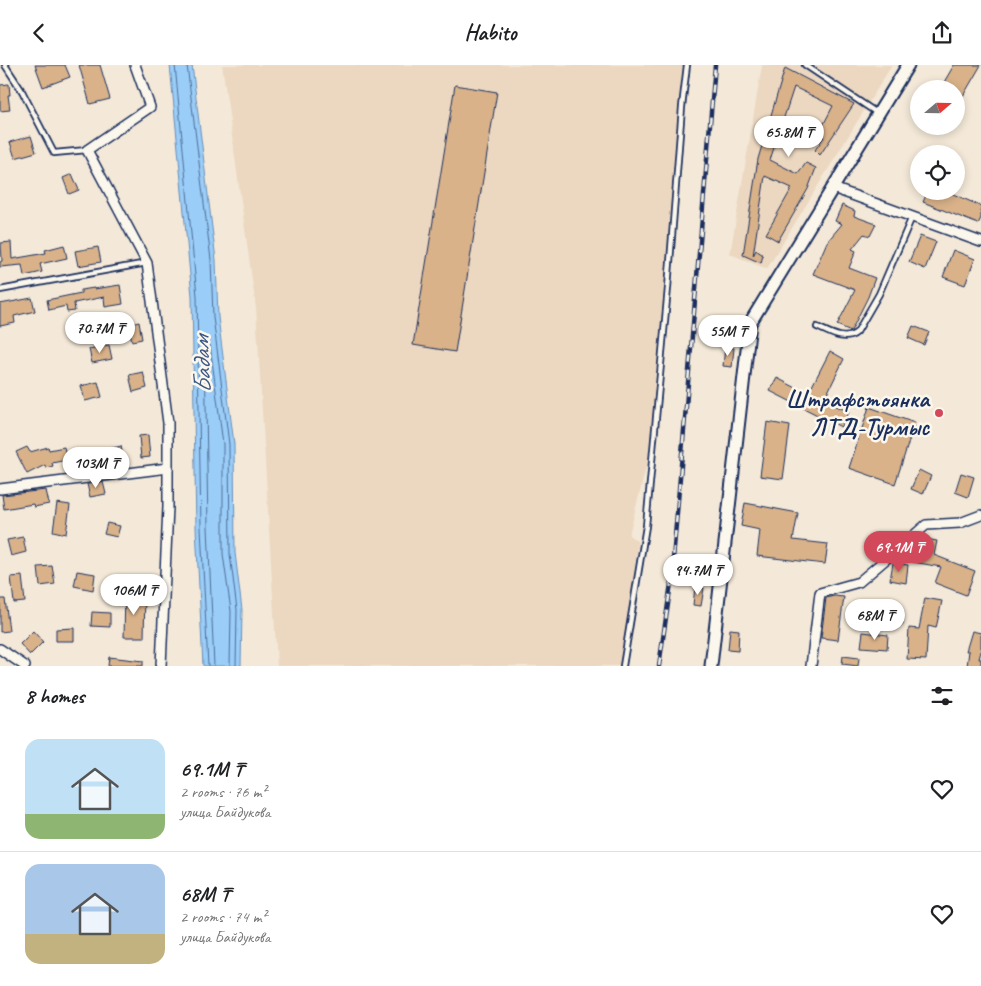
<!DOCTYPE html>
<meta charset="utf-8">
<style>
:root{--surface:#fff;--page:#f6f6f6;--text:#202124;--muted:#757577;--line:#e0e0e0;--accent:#d1495b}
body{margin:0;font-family:Caveat,sans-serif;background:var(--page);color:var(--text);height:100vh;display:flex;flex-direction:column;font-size:19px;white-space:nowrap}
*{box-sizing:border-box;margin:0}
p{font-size:16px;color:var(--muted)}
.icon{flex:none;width:28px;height:28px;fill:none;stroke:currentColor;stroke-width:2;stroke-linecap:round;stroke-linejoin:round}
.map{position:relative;height:601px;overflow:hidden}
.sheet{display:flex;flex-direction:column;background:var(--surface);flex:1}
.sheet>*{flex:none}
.needle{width:32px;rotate:70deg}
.controls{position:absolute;left:910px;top:15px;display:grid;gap:10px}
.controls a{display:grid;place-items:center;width:55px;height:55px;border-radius:50%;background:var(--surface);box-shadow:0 2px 8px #0003;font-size:25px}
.price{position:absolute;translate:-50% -42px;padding:0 11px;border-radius:18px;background:#fff;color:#222;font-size:16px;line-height:32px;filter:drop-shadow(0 1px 2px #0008)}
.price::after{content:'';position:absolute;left:50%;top:30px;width:15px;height:11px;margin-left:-8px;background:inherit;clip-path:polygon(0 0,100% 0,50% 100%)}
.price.current{background:var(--accent);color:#fff}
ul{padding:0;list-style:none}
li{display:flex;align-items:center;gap:15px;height:125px;padding:0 25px}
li+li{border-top:1px solid var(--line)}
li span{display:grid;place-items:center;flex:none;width:140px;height:100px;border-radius:15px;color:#555}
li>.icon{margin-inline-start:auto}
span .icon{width:60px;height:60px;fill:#fffc;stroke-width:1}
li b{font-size:21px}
h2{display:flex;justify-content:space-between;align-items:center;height:60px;padding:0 25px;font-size:21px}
header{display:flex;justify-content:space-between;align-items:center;height:65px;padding:0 25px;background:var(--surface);font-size:22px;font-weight:800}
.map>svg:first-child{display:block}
.built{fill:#ecd8c1}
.water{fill:#9acdf7;stroke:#678eba}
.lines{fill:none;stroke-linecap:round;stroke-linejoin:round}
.shore{stroke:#4e6e9b;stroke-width:1}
.building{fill:#d9b28a;stroke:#1b2f5e}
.lane-casing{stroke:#1b2f5e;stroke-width:8}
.street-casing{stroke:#1b2f5e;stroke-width:12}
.secondary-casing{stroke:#1b2f5e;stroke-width:15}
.lane{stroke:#fbf7ec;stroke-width:4.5}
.street{stroke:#fbf7ec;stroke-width:9}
.secondary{stroke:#fbf7ec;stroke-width:11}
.rail-casing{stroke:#1b2f5e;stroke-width:4.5}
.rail{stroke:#fbf7ec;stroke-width:2.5;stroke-dasharray:8;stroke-linecap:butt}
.poi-dot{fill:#d1495b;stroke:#fbf7ec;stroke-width:2}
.labels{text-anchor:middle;stroke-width:5;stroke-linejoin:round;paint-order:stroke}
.poi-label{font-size:24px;font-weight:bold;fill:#1b2f5e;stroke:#fbf7ec;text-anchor:end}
.water-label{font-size:25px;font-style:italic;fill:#3b5684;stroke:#fbf7ec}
</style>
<header><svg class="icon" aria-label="back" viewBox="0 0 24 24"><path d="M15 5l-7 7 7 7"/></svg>Habito<svg class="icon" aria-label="share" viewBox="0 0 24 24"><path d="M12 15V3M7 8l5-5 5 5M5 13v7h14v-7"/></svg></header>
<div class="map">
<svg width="981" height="601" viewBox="0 0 981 601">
<rect width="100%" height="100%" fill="#f4e9d8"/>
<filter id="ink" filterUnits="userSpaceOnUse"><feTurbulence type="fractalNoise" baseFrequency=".02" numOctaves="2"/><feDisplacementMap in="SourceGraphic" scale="10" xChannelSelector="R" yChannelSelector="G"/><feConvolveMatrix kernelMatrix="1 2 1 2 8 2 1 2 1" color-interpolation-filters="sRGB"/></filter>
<g filter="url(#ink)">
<g class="built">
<path d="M 222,0 L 690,0 L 652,379 L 629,470 L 638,477 L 624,601 L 277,601 L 256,244 Z"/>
<path d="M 762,0 L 892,0 L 767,204 L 730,189 Z"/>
</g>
<path class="water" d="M 170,0 L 192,0 L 216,195 L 218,252 L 234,379 L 235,488 L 242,545 L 241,601 L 203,601 L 196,463 L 192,231 Z"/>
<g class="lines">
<g class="shore">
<path d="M 175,0 L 197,231 L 201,463 L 208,601"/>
<path d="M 187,0 L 211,195 L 213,252 L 229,379 L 230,489 L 237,545 L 236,601"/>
<path d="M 214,601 L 208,462 L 205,280 L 208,278 L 210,280 L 223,379 L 223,489 L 231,546 L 230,601"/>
</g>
</g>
<g class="building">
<path d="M 35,0 L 65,0 L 70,12 L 43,22 Z"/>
<path d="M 79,0 L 100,0 L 110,34 L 90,39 Z"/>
<path d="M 954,0 L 981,0 L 956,43 L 956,24 L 940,24 Z"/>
<path d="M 785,3 L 854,39 L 820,90 L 815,85 L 824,72 L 818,70 L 833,41 L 794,22 L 770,95 L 798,109 L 806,98 L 816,103 L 808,124 L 778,176 L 766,169 L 792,123 L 765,111 L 753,191 L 756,185 L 763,190 L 761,198 L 743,190 L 758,94 Z"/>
<path d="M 9,19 L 10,30 L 8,30 L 10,45 L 0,46 L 0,20 Z"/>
<path d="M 455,20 L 497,27 L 455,287 L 413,280 Z"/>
<path d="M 31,71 L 36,87 L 15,93 L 10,77 Z"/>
<path d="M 72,109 L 79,125 L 69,129 L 63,113 Z"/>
<path d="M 928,126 L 946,126 L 981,141 L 981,153 L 978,159 L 923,137 Z"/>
<path d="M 842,140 L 855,146 L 854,151 L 876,159 L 870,171 L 864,169 L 852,184 L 856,186 L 849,203 L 875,213 L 868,232 L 851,266 L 837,260 L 855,225 L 813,209 L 827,177 L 842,159 L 835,156 Z"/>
<path d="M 920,171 L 936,177 L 925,204 L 909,197 Z"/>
<path d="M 11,177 L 12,194 L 46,188 L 45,185 L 64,180 L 67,193 L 40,199 L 42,207 L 24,211 L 22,200 L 0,202 L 0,197 L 2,196 L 1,178 Z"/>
<path d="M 98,182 L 101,197 L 78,201 L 75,186 Z"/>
<path d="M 953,185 L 975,194 L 965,220 L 943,212 Z"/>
<path d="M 120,220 L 123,239 L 105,242 L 104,232 L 74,238 L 75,246 L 67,247 L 66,241 L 49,245 L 47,235 L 81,228 L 81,225 L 94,223 L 94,224 Z"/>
<path d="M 32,233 L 35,246 L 14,251 L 15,258 L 0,261 L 0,239 Z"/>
<path d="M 139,257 L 142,274 L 132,276 L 128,260 Z"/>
<path d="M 913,261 L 929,267 L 924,280 L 908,273 Z"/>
<path d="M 109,280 L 112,294 L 92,298 L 89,284 Z"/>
<path d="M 725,282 L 734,283 L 732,302 L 723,301 Z"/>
<path d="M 830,286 L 844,294 L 824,335 L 849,347 L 841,362 L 770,326 L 777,313 L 808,329 Z"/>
<path d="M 143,307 L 147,323 L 133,327 L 129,310 Z"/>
<path d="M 98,317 L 102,332 L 85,336 L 81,321 Z"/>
<path d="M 869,342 L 915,358 L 895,419 L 849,403 Z"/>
<path d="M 767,357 L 790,361 L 783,414 L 760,411 Z"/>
<path d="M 148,370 L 150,392 L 141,393 L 139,371 Z"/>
<path d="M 121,381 L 124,396 L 100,401 L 100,405 L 85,407 L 81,391 Z"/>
<path d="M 27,382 L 30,387 L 48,382 L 49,385 L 64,382 L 67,395 L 52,398 L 53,401 L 46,403 L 45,400 L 27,409 L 16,387 Z"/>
<path d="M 919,405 L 931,411 L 923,429 L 911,424 Z"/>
<path d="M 961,408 L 974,412 L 968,432 L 955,427 Z"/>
<path d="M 103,417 L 106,429 L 90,432 L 87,419 Z"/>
<path d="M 46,425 L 49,439 L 34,442 L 33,439 L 4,444 L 2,430 Z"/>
<path d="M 57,438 L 70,440 L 66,469 L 53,466 Z"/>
<path d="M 745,438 L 798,448 L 793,475 L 828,479 L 825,499 L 757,491 L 760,465 L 741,461 Z"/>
<path d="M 107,458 L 120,461 L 117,472 L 104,469 Z"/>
<path d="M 23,472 L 26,487 L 11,491 L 7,475 Z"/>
<path d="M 920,473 L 937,476 L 934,490 L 975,506 L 966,530 L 935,518 L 941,502 L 913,497 L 917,476 Z"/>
<path d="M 893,498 L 908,500 L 906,518 L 890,515 Z"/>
<path d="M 52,501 L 55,519 L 40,521 L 38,502 Z"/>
<path d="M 77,506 L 95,509 L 93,525 L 74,521 Z"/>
<path d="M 22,511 L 25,537 L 14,538 L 11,512 Z"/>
<path d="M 695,522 L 704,523 L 701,541 L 693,540 Z"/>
<path d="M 125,529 L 145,530 L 144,572 L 124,572 Z"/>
<path d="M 834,531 L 844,532 L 838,575 L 821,573 L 826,533 Z"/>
<path d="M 925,533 L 942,536 L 936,563 L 928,561 L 926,595 L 907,594 L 909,563 L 919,564 Z"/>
<path d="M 0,534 L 5,534 L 9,566 L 0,567 Z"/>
<path d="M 903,545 L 903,560 L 889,560 L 888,546 Z"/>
<path d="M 92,547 L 110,548 L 110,562 L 91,561 Z"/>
<path d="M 74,563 L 74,576 L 56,576 L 56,564 Z"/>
<path d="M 730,564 L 739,565 L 738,586 L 728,585 Z"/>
<path d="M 33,566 L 43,577 L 30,590 L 20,579 Z"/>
<path d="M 972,566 L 981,568 L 981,586 L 979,594 L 981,594 L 981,601 L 967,601 L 969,586 L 966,586 Z"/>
<path d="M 863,567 L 888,570 L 887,584 L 861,582 Z"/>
<path d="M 843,591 L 859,593 L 858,601 L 842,599 Z"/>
<path d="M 109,592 L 143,596 L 143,601 L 108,601 Z"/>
</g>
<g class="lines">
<defs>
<g id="lane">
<path d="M 5,0 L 22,26 L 54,88 L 87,85"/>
<path d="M 805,0 L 877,48"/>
<path d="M 0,225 L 147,198"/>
<path d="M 817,262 C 829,267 845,278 857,267 L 879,229 L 912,152"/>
<path d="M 623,601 L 646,461 L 668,223 L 682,42 L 687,0"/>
</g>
<g id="street">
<path d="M 135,0 L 150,42 L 87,85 L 147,198 L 168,358 L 168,442 L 161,601"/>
<path d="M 833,123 L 981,177"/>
<path d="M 0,424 L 168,403"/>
<path d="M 0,584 L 25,601"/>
<path d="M 811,601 L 820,528 L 859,517 L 926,460 L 960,458 L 981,450"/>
</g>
<path id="secondary" d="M 711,601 L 750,258 L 908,0"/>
</defs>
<use href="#lane" class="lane-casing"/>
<use href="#street" class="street-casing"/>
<use href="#secondary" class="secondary-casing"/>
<use href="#lane" class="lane"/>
<use href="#street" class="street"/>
<use href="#secondary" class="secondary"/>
<defs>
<path id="rail" d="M 659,601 L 671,518 L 715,0"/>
</defs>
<use href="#rail" class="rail-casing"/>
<use href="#rail" class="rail"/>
</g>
</g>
<circle class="poi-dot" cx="939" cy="348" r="5"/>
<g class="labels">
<g class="poi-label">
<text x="929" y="342">Штрафстоянка<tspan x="929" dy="28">ЛТД-Турмыс</tspan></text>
</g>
<g class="water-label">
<text transform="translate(201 300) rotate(-92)" y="9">Бадам</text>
</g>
</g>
</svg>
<div class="controls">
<a><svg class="needle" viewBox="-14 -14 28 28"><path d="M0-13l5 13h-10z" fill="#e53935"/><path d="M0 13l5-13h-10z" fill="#757577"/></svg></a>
<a><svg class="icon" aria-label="locate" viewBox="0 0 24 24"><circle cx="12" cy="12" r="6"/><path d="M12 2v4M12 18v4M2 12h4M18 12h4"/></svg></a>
</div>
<b class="price" style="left:789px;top:93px">65.8M ₸</b>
<b class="price" style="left:100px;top:289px">70.7M ₸</b>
<b class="price" style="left:728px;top:292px">55M ₸</b>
<b class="price" style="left:96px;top:424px">103M ₸</b>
<b class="price current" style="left:899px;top:508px">69.1M ₸</b>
<b class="price" style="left:698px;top:531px">94.7M ₸</b>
<b class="price" style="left:134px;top:551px">106M ₸</b>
<b class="price" style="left:875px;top:576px">68M ₸</b>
</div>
<section class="sheet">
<h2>8 homes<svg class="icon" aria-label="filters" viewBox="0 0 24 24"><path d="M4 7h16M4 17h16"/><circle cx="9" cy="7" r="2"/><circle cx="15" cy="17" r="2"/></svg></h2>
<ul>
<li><span style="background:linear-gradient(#bfe0f5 75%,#8fb573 0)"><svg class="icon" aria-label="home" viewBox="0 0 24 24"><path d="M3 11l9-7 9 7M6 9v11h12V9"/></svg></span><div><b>69.1M ₸</b><p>2 rooms · 76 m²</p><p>улица Байдукова</p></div><svg class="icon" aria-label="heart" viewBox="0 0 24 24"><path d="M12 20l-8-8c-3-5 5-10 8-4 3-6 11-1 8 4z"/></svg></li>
<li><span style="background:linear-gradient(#a9c7e8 70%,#c2b280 0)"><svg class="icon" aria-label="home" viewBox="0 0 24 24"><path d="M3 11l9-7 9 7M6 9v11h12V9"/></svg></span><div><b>68M ₸</b><p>2 rooms · 74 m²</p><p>улица Байдукова</p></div><svg class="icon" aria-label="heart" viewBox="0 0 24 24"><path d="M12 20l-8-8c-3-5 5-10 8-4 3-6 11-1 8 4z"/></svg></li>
</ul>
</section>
